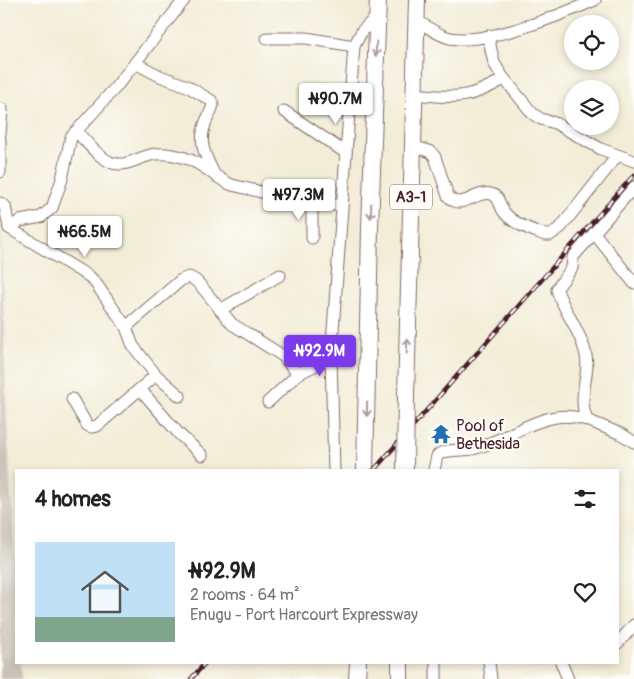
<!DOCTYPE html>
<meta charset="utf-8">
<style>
:root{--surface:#fff;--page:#f6f6f6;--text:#222;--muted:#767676;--line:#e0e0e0;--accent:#7c3aed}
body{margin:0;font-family:Pangolin,sans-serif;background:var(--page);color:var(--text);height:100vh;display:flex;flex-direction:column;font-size:19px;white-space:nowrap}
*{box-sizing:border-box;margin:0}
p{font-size:16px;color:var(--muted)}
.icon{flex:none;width:28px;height:28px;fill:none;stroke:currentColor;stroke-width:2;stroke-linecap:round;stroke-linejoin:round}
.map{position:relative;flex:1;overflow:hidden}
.sheet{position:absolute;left:15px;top:469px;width:604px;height:195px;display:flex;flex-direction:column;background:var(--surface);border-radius:0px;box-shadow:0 2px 8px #0003}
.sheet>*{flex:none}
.fabs{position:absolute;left:564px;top:15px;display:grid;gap:10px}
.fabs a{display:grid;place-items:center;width:55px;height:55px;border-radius:50%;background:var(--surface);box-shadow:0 2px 8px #0003;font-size:25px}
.price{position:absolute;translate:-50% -42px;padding:0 11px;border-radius:5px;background:#fff;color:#222;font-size:16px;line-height:32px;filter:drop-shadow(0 1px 2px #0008)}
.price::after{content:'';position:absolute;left:50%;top:30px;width:15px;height:11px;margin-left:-8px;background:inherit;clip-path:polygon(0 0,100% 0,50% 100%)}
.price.active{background:var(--accent);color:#fff}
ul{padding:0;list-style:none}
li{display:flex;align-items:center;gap:15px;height:125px;padding:0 20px}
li+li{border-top:1px solid var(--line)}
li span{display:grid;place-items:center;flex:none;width:140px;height:100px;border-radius:0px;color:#555}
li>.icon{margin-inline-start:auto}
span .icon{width:60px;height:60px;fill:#fffc;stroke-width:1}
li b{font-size:21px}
h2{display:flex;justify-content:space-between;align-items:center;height:60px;padding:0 20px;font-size:21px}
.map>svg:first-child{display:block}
.industrial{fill:#cbc3b8}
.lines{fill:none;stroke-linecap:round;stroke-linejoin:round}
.minor-casing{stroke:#856767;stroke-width:13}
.highway-casing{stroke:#856767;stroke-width:18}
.minor{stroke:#fff;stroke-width:11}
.highway{stroke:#fff;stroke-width:16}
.rail-casing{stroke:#4a1f2b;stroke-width:4.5}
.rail{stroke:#fdfcf7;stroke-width:2.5;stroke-dasharray:8;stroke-linecap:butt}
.highway-bridge-casing{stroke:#856767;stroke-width:18;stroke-linecap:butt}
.highway-bridge{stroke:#fff;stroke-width:16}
.oneway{stroke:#ae9aa0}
.labels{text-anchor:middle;stroke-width:4;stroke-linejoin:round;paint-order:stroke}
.shield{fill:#fdfcf7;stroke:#806168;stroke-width:1}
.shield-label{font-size:15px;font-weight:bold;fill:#4a1f2b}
.poi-label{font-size:16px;fill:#4a1f2b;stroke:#fdfcf7;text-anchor:start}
</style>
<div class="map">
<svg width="634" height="679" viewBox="0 0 634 679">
<rect width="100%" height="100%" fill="#fdfcf7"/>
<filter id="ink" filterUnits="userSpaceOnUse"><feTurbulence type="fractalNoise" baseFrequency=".02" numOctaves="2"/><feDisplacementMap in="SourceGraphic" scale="10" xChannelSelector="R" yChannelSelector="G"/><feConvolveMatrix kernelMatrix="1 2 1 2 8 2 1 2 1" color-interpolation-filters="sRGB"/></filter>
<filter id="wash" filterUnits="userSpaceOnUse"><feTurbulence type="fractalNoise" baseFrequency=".0096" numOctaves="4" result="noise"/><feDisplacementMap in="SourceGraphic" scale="20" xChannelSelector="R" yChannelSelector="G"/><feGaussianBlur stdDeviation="1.12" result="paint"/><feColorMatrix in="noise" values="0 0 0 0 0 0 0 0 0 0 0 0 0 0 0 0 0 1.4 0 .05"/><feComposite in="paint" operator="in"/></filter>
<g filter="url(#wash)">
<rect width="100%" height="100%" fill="#f2edd7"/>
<path class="industrial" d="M 0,208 L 7,425 L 16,580 L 16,662 L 21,663 L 22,679 L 0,679 Z"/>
</g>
<g filter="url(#ink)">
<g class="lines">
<defs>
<g id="minor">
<path d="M 416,20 C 426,26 439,36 450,38 C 487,45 561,15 595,0"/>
<path d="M 488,36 L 494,63 L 502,76 L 533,114 L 541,119 L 555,123 L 601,149 L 634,161"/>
<path d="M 267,38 L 306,38 L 354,46"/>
<path d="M 135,63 L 160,76 L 187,86 L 212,101 L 213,105 C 211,112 207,118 205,124 C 198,144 206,157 214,174"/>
<path d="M 414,94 C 456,98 467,100 504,79"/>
<path d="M 313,103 L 335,109 L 350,111 L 374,105"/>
<path d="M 284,111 L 346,153"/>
<path d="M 76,131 C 86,141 97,156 110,162 C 125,169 140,156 155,154 C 164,153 176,155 185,158 C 203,163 215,178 232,185 L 312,204 L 342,205"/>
<path d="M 0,134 L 2,109"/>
<path d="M 0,140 L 0,172"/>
<path d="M 413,146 L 431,152 L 435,157 L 448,196 C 461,212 475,190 491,194 C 500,196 499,206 504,212 C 513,224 532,230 545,235 L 550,235 L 561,227 L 617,156"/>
<path d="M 634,187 L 573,257 L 572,268 L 558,287 L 557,290 C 564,311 579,329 585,351 C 592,375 576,394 587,420 L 621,434 L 634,442"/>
<path d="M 0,203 L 5,206 L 9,228 L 90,277 L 97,285 L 126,327 L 133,346 L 156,375 L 180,396"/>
<path d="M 312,204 L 312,238"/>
<path d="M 9,228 L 20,221 L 41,217 L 52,208 L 62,179 L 71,137 L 116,87 L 184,0"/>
<path d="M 594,233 L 634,283"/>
<path d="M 220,310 L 280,275"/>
<path d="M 126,327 L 181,280 L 189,277 L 195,280 L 201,286 L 232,324 L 283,356 L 298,374"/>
<path d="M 140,389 L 179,434 L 202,455"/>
<path d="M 72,399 L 87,425 L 91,427 L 97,426 L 156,375"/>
<path d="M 268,402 L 298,374 L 331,357"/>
<path d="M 334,470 L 331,357 L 354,46 L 362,31 L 377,16"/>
<path d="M 434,470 L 437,456 C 444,448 463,451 473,449 C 502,442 526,422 556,417 C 567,415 577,417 587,420"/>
<path d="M 618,643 L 634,625"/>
<path d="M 436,662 L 436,679"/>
<path d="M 489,662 L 491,679"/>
<path d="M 561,662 L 568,679"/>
</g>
<g id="highway">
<path d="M 406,395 L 417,0"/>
<path d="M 365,470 L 370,228 L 378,0"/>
<path d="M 357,679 L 358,662"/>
<path d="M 400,679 L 400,662"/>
</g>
</defs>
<use href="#minor" class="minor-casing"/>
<use href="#highway" class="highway-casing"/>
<use href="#minor" class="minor"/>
<use href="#highway" class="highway"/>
<defs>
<g id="rail">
<path d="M 374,470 L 634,175"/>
<path d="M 191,679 L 206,662"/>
</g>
</defs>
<use href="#rail" class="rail-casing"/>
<use href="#rail" class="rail"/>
<defs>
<path id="highway-bridge" d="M 405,470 L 406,395"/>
</defs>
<use href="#highway-bridge" class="highway-bridge-casing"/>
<use href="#highway-bridge" class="highway-bridge"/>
</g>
<defs><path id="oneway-shaft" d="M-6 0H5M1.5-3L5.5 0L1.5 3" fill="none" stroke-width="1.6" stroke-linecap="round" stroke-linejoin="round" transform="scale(1.25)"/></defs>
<g class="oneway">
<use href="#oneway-shaft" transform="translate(376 49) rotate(92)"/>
<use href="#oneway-shaft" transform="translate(371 211) rotate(92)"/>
<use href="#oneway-shaft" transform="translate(407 346) rotate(-88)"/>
<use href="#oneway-shaft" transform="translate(367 409) rotate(91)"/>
</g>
</g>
<defs>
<symbol id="temple-bare" viewBox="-9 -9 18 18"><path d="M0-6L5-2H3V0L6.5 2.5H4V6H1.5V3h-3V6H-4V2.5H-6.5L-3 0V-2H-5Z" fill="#1f6fb2" stroke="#fdfcf7" stroke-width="2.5" paint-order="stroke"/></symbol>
</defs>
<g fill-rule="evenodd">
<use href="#temple-bare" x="427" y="420" width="28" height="28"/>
</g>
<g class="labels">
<rect class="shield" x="390" y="184.5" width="42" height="25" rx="4"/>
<g class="shield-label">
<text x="411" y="202">A3-1</text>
</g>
<g class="poi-label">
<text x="456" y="431">Pool of<tspan x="456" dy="18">Bethesida</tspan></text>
</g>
</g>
</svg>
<div class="fabs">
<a><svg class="icon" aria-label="locate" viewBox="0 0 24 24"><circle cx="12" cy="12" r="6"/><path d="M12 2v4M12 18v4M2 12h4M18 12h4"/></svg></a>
<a><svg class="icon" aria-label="layers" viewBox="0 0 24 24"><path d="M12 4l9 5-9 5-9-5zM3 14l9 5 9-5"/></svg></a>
</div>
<b class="price" style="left:336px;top:125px">₦90.7M</b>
<b class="price" style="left:299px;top:221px">₦97.3M</b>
<b class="price" style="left:85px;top:258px">₦66.5M</b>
<b class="price active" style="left:320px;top:377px">₦92.9M</b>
<section class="sheet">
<h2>4 homes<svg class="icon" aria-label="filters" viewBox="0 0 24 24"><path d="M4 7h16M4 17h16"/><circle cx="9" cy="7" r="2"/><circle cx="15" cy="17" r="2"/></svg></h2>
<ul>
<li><span style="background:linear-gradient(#bfe0f5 75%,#7fa58c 0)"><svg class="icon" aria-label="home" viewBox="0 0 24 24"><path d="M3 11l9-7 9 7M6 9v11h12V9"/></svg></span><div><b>₦92.9M</b><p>2 rooms · 64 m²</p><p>Enugu - Port Harcourt Expressway</p></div><svg class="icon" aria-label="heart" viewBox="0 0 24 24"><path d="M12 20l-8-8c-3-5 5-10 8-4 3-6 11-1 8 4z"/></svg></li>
</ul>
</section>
</div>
